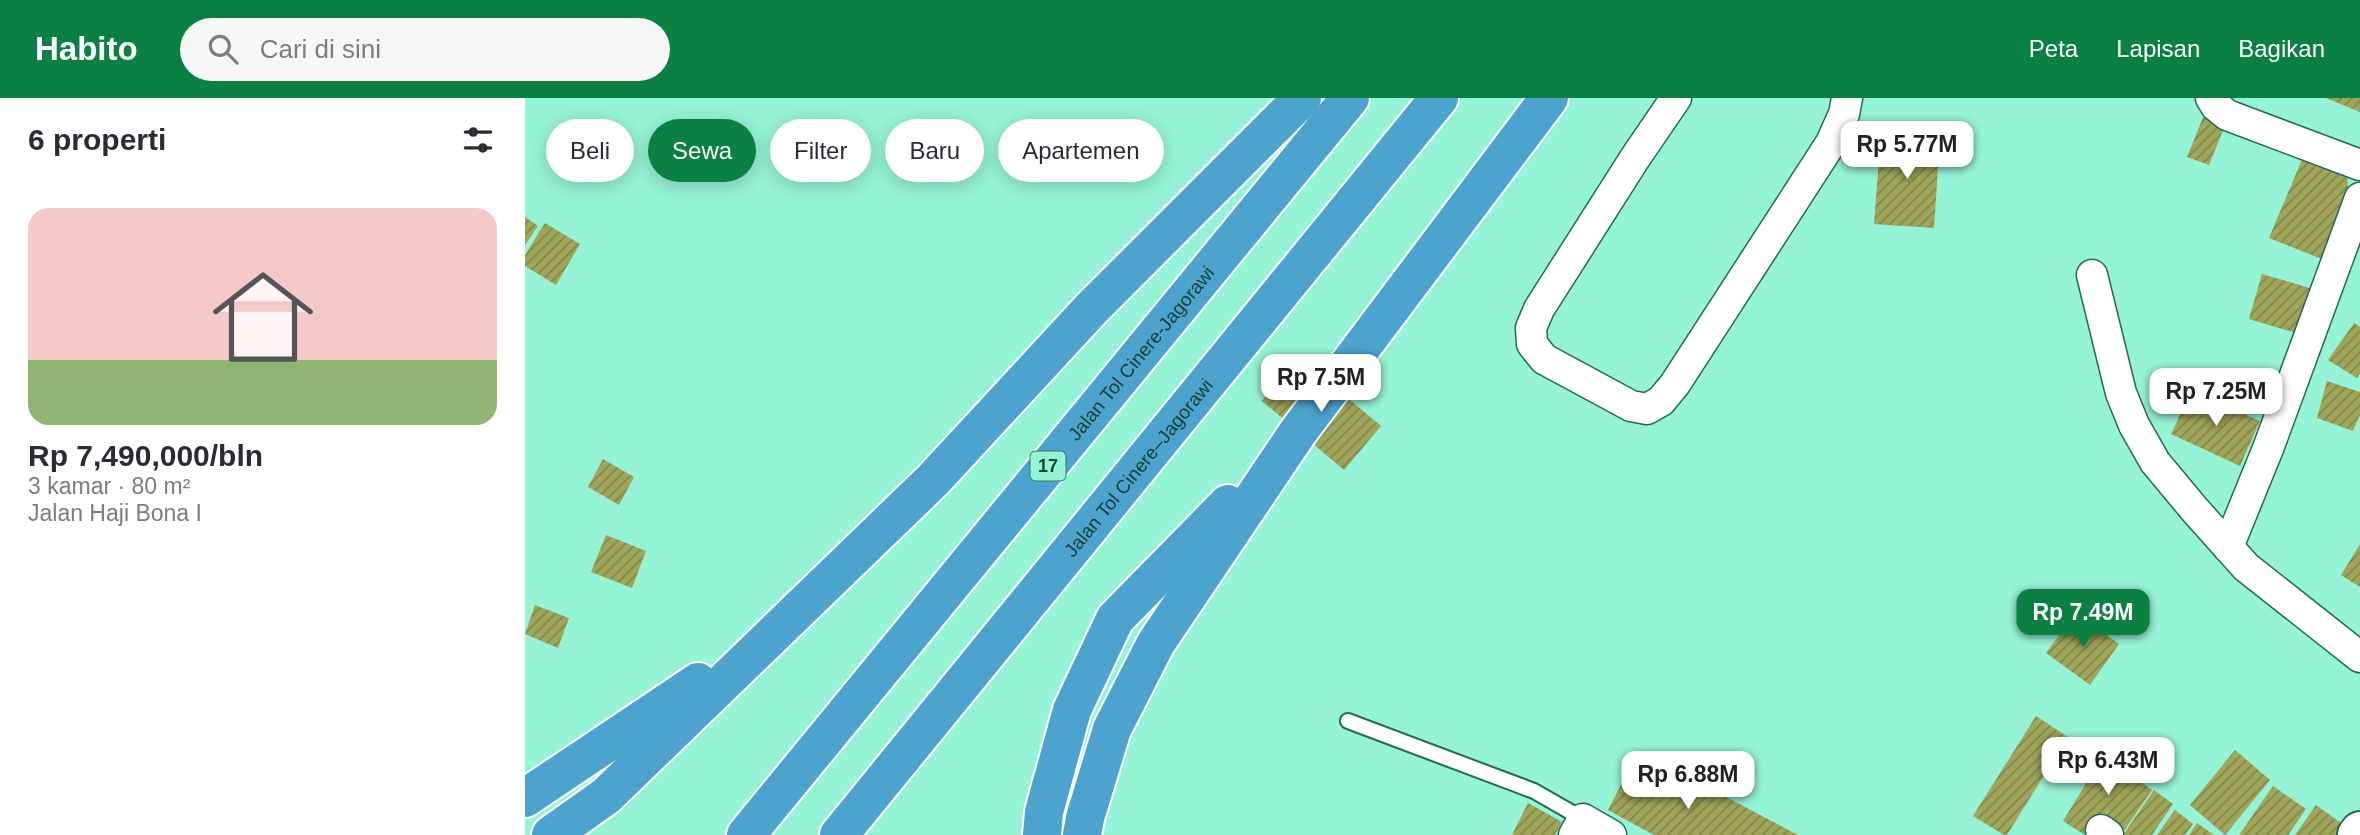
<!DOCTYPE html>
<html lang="id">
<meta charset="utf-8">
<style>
:root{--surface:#fff;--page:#f7f7f7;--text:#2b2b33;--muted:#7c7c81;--line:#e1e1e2;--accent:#0b8043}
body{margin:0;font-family:Helvetica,sans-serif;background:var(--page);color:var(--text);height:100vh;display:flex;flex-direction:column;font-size:26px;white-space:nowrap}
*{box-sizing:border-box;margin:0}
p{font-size:23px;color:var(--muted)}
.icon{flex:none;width:38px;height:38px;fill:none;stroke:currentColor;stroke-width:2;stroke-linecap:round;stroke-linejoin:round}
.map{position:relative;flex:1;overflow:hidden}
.details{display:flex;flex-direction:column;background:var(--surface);width:525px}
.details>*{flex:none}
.hud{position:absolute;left:21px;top:21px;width:665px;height:63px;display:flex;gap:14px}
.price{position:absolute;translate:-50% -60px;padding:0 16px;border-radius:14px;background:#fff;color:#222;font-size:23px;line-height:46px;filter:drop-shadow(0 2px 4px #0008)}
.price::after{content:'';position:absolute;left:50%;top:42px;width:21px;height:16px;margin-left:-10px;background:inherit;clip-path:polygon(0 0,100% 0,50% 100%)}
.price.on{background:var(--accent);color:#fff}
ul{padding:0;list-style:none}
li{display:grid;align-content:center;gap:14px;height:371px;padding:0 28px}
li+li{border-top:2px solid var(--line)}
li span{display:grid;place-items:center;height:217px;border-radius:21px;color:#555}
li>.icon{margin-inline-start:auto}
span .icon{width:126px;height:126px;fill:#fffc;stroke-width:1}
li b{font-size:30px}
h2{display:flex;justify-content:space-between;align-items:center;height:84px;padding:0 28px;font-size:30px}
.pill{padding:0 24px;border-radius:32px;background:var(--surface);box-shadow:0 4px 18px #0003;font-size:24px;line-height:63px}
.pill.on{background:var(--accent);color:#fff}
header{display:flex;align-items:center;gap:42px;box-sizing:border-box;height:98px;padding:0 35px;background:var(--accent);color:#fff}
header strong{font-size:33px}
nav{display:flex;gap:38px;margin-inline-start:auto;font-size:24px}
.search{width:490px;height:63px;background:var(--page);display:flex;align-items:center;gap:18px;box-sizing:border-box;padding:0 24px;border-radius:38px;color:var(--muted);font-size:26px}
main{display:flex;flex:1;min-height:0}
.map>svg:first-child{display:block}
.building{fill:url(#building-hatch)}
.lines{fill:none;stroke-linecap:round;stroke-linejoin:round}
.lane-casing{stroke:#206b58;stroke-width:18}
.street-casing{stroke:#206b58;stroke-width:33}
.secondary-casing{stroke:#206b58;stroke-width:42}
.highway-casing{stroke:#fff;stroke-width:42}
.lane{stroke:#fff;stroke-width:14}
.street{stroke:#fff;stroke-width:30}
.secondary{stroke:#fff;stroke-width:38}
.highway{stroke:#4ba3ce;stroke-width:38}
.labels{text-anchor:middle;stroke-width:5;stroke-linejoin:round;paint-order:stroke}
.shield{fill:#95f3d6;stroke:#3e7665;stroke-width:2}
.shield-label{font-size:18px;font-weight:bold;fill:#184035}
.street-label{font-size:19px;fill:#184035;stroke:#95f3d6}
</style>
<header>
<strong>Habito</strong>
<div class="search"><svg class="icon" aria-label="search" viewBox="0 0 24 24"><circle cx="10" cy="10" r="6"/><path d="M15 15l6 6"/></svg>Cari di sini</div>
<nav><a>Peta</a><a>Lapisan</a><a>Bagikan</a></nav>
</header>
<main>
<section class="details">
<h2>6 properti<svg class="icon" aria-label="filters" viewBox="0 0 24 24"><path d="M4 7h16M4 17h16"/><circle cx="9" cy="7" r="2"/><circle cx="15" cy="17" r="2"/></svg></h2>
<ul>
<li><span style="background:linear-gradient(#f6c9c9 70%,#8fb573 0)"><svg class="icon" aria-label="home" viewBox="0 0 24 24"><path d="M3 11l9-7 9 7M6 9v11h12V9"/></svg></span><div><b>Rp 7,490,000/bln</b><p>3 kamar · 80 m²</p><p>Jalan Haji Bona I</p></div></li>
</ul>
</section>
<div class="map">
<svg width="1835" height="737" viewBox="0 0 1835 737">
<defs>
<pattern id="building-hatch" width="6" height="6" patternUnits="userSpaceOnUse" patternTransform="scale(1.75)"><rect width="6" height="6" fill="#a0a559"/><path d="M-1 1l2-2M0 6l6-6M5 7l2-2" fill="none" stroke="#81884a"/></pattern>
</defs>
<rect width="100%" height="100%" fill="#95f3d6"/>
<g class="building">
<path d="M 1801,0 L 1835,0 L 1835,14 Z"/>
<path d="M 1679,17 L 1701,25 L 1684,67 L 1662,59 Z"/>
<path d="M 1356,35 L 1415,39 L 1409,130 L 1349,126 Z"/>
<path d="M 1778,59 L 1822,75 L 1824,106 L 1802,163 L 1744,140 Z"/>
<path d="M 0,119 L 13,128 L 0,147 Z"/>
<path d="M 20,125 L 55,146 L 31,187 L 0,168 L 0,157 Z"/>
<path d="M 1737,176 L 1795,193 L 1781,238 L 1724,221 Z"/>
<path d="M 1829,225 L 1835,229 L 1835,275 L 1832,280 L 1803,262 Z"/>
<path d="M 774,259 L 856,328 L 819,372 L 737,303 Z"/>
<path d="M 1802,283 L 1835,294 L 1835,317 L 1828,333 L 1792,320 Z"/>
<path d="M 1667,292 L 1735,323 L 1715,368 L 1646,336 Z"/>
<path d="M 78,361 L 109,379 L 94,407 L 63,389 Z"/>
<path d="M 81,437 L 121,453 L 107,490 L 66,474 Z"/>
<path d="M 1835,446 L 1835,489 L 1816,477 Z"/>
<path d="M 10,507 L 44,520 L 33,550 L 0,536 Z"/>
<path d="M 1551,515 L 1594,546 L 1565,587 L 1521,555 Z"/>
<path d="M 1511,618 L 1543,639 L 1482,737 L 1479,737 L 1448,718 Z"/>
<path d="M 1583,650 L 1599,660 L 1594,668 L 1627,692 L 1598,734 L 1580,721 L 1584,711 L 1568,737 L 1560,737 L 1538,723 Z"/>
<path d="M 1710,652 L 1745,682 L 1700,737 L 1665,707 Z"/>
<path d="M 1102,675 L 1145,697 L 1156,675 L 1273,737 L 1129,737 L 1083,712 Z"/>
<path d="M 1748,688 L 1781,711 L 1763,737 L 1714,737 Z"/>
<path d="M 1629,692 L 1648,706 L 1627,737 L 1598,737 Z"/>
<path d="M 1003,705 L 1037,724 L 1030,737 L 987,737 Z"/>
<path d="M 1791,707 L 1827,733 L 1824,737 L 1770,737 Z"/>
<path d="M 1650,712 L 1668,726 L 1660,737 L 1632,737 Z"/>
<path d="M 1672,725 L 1689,737 L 1664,737 Z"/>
</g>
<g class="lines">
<defs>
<path id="lane" d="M 823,623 L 1009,693 L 1058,721"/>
<g id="street">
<path d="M 1151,0 L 1110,60 L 1014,211 L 1006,230 L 1007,246 L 1019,261 L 1106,308 L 1122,311 L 1136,303 L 1150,286 L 1306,45 L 1319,16 L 1322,0"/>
<path d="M 1686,0 L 1691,8 L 1702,17 L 1835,67"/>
<path d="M 1567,177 L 1596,295 L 1609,327 L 1630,364 L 1670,412 L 1721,469 L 1835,559"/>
<path d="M 1703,449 L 1744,348 L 1835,100"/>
<path d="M 1576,732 L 1583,737"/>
<path d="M 1049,737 L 1058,721 L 1086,737"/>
</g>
<path id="secondary" d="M 1832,737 L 1835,733"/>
<g id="highway">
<path d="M 0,700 L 173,584"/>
<path d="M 26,737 L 81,698 L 408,382 L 566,211 L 777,0"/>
<path id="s1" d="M 221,737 L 825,0"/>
<path id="s2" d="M 314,737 L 914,0"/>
<path d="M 517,737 L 519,714 L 547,612 L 590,521 L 703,406"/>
<path d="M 557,737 L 560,720 L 587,631 L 631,545 L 773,334 L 1024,0"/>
</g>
</defs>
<use href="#lane" class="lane-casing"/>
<use href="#street" class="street-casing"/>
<use href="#secondary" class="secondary-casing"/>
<use href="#highway" class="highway-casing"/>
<use href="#lane" class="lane"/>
<use href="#street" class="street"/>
<use href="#secondary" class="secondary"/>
<use href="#highway" class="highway"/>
</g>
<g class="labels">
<rect class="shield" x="505.5" y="353.5" width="35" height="29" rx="5"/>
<g class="shield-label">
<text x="523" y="374">17</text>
</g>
<g class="street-label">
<text dy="7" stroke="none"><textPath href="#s1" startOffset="623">Jalan Tol Cinere-Jagorawi</textPath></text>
<text dy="7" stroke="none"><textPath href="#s2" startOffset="474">Jalan Tol Cinere–Jagorawi</textPath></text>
</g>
</g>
</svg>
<b class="price" style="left:1382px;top:83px">Rp 5.77M</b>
<b class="price" style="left:796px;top:316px">Rp 7.5M</b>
<b class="price" style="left:1691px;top:330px">Rp 7.25M</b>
<b class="price on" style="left:1558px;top:551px">Rp 7.49M</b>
<b class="price" style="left:1583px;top:699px">Rp 6.43M</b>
<b class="price" style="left:1163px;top:713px">Rp 6.88M</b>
<div class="hud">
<a class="pill">Beli</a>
<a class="pill on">Sewa</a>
<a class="pill">Filter</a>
<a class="pill">Baru</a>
<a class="pill">Apartemen</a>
</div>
</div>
</main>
